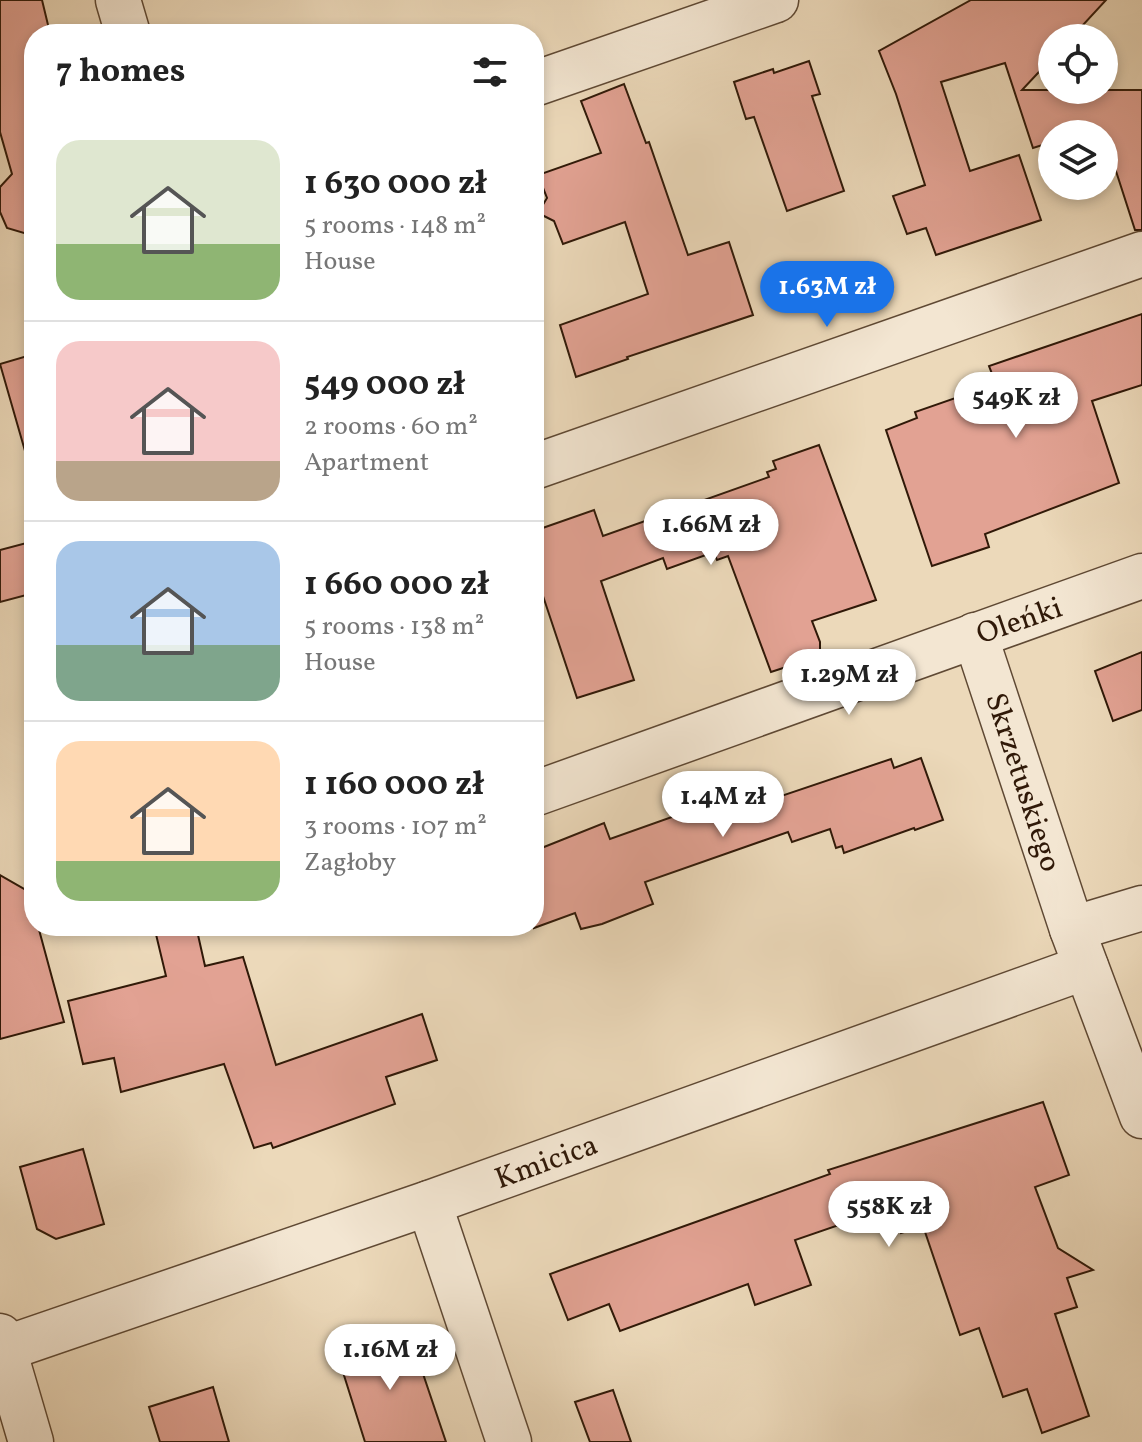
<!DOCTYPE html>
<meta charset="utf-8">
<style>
:root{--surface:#fff;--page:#f2f2f2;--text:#222;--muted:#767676;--line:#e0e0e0;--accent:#1a73e8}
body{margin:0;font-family:Vollkorn,serif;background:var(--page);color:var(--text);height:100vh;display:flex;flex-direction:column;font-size:30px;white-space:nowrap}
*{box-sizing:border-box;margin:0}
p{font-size:26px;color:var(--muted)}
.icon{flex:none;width:44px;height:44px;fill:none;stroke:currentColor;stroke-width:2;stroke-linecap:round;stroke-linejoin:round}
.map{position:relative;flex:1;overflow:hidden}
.sheet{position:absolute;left:24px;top:24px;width:520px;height:912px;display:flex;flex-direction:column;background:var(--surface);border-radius:32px;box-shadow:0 4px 12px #0003}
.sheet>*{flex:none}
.tools{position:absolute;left:1038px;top:24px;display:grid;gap:16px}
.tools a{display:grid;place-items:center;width:80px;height:80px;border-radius:50%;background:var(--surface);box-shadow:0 4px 12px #0003;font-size:40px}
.price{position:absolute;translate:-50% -68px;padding:0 18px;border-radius:28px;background:#fff;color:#222;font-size:26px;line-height:52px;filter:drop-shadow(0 2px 4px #0008)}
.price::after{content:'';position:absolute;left:50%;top:48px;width:24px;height:18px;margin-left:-12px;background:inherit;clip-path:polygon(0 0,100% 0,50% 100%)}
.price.current{background:var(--accent);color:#fff}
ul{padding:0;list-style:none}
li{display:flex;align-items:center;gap:24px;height:200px;padding:0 32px}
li+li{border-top:2px solid var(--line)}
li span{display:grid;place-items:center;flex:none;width:224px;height:160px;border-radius:24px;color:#555}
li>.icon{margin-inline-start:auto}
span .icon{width:96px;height:96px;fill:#fffc;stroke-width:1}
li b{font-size:34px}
h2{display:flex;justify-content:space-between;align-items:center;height:96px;padding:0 32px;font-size:34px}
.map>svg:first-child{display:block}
.building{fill:#e2a293;stroke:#301908;stroke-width:2}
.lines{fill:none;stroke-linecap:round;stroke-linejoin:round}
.street-casing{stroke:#5f4934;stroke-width:47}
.street{stroke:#f3e6d2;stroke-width:44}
.labels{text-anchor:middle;stroke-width:7;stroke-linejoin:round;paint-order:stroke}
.street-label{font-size:30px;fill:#301908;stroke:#f3e6d2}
</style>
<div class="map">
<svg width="1142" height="1442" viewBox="0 0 1142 1442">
<rect width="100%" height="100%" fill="#ecd9ba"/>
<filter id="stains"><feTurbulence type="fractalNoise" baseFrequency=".0025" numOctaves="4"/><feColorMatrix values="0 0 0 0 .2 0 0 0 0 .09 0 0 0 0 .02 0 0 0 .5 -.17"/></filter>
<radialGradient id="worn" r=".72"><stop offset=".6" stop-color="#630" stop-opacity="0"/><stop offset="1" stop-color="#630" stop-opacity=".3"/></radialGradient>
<g class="building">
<path d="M 0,0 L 42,0 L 49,29 L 46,30 L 47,34 L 34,34 L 34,236 L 7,228 L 0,212 L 0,187 L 12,174 L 0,132 Z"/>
<path d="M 971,0 L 1106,0 L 1071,38 L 1052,38 L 1052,58 L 1022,90 L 1142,90 L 1142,230 L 1135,230 L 1104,134 L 1052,134 L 1052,142 L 1033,148 L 1005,63 L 941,82 L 970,171 L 1019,155 L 1041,220 L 936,255 L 926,228 L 907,234 L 893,196 L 925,185 L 896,94 L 879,51 Z"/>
<path d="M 809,61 L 820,94 L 812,96 L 844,191 L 787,211 L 754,117 L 746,119 L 734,82 L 773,69 L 774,73 Z"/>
<path d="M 624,84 L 646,143 L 649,142 L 688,255 L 729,242 L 753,315 L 627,357 L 628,359 L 576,377 L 560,325 L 648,294 L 625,222 L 563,244 L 554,221 L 538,213 L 547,198 L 538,175 L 601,153 L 581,101 Z"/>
<path d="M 1142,314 L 1142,385 L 1092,401 L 1119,483 L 985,534 L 989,547 L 932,566 L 886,430 L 917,418 L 915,412 L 996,384 L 989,366 Z"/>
<path d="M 34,354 L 34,450 L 25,451 L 0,364 Z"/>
<path d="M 819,445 L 876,600 L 812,621 L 820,642 L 820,656 L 771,672 L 728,556 L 717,560 L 714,552 L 667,569 L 663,558 L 601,581 L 634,680 L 577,698 L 541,590 L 534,593 L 534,531 L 594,510 L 603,536 L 769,477 L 767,472 L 776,469 L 773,461 Z"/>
<path d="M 34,541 L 34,593 L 0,602 L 0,550 Z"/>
<path d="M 1142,652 L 1142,710 L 1113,721 L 1095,671 Z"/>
<path d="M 921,758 L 943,820 L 915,830 L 914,828 L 844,853 L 842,846 L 836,848 L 830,829 L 792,842 L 788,832 L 645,882 L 653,904 L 602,924 L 581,929 L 575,913 L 534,928 L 534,851 L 604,823 L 610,839 L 731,796 L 737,811 L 891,759 L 894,768 Z"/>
<path d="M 0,875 L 31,893 L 34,906 L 34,926 L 38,926 L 64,1022 L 0,1039 Z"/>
<path d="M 154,926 L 196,926 L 205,966 L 243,957 L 276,1065 L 422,1014 L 437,1060 L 386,1077 L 395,1104 L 273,1148 L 271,1143 L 254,1148 L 224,1064 L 121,1092 L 114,1058 L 83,1064 L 68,1001 L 166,976 Z"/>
<path d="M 1043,1102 L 1069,1175 L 1035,1187 L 1058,1248 L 1093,1270 L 1067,1278 L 1077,1307 L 1055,1314 L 1089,1416 L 1042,1433 L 1027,1389 L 1003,1397 L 979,1328 L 960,1335 L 923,1226 L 901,1233 L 891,1207 L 795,1240 L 811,1285 L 755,1305 L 748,1284 L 620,1331 L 609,1304 L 568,1320 L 550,1274 L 830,1174 L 828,1170 Z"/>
<path d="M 83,1149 L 104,1224 L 56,1239 L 37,1229 L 20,1167 Z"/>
<path d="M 398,1330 L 407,1356 L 416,1353 L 446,1442 L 365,1442 L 336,1350 Z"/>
<path d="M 213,1387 L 229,1442 L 160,1442 L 149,1407 Z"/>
<path d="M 613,1390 L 631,1442 L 590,1442 L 575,1402 Z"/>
</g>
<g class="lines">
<defs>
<g id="street">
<path d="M 118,0 L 128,34"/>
<path d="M 534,84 L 776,0"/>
<path d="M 534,467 L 1142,254"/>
<path d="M 975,635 L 1072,929 L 1142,1116"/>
<path d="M 534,794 L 1142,576"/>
<path d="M 1072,929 L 1142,908"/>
<path d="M 429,1203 L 509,1442"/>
<path d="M 0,1336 L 31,1442"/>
<path d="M 4,1349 L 429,1203 L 1086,967"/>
</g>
</defs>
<use href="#street" class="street-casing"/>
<use href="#street" class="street"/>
</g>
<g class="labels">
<g class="street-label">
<text transform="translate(1019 620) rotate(-19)" y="10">Oleńki</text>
<text transform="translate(1024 782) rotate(72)" y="10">Skrzetuskiego</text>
<text transform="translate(546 1161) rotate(-20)" y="10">Kmicica</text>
</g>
</g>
<rect width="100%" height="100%" filter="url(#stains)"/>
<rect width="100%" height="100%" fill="url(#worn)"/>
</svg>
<div class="tools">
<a><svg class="icon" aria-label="locate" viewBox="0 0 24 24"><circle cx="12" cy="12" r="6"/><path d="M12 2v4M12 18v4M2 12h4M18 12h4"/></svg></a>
<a><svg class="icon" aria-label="layers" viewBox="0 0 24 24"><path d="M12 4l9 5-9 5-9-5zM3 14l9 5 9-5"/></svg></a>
</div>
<b class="price current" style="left:827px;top:329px">1.63M zł</b>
<b class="price" style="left:1016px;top:440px">549K zł</b>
<b class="price" style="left:711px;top:567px">1.66M zł</b>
<b class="price" style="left:849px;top:717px">1.29M zł</b>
<b class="price" style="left:723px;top:839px">1.4M zł</b>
<b class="price" style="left:889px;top:1249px">558K zł</b>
<b class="price" style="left:390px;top:1392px">1.16M zł</b>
<section class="sheet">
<h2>7 homes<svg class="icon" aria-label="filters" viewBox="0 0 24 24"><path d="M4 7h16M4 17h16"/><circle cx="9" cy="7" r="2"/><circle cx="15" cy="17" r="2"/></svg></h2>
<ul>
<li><span style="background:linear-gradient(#dfe7d0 65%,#8fb573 0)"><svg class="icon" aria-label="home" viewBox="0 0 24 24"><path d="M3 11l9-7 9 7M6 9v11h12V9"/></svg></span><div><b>1 630 000 zł</b><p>5 rooms · 148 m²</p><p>House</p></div></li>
<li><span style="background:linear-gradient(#f6c9c9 75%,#b9a48a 0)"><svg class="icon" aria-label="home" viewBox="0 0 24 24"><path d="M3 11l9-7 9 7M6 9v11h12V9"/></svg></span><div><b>549 000 zł</b><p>2 rooms · 60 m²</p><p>Apartment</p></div></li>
<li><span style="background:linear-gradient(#a9c7e8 65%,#7fa58c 0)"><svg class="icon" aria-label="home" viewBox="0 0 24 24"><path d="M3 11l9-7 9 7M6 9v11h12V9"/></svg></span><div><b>1 660 000 zł</b><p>5 rooms · 138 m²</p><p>House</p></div></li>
<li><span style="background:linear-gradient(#ffd9b3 75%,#8fb573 0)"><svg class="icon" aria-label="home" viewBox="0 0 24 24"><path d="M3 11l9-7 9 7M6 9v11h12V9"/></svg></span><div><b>1 160 000 zł</b><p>3 rooms · 107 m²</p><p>Zagłoby</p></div></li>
</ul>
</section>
</div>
